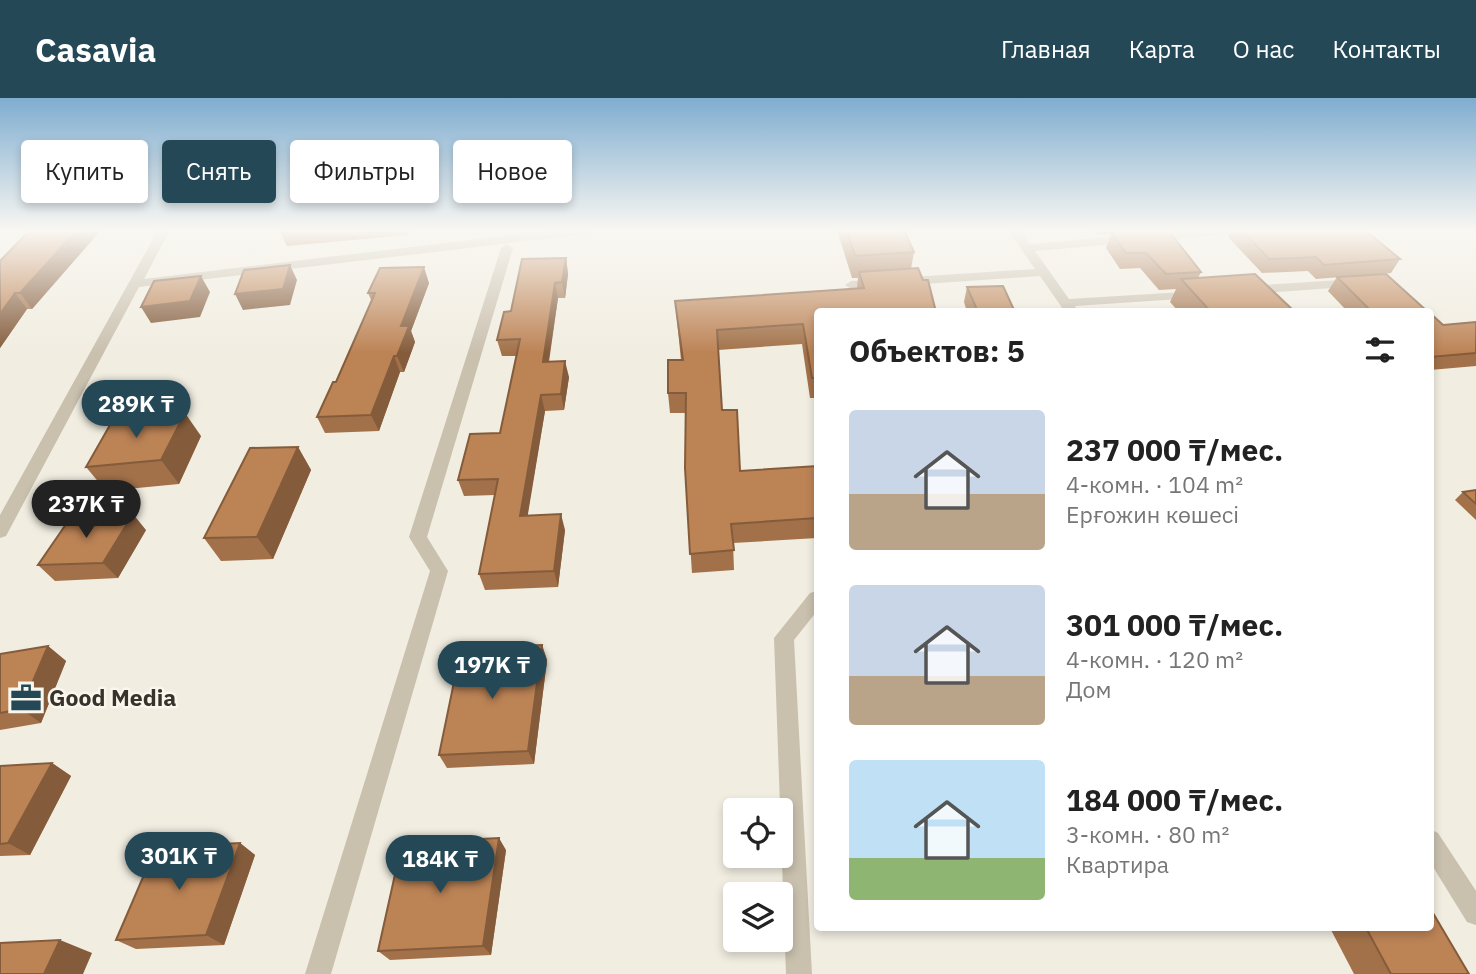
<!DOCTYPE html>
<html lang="ru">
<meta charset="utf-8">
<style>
:root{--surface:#fff;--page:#f2f2f2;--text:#222;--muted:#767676;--accent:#244856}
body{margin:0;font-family:"IBM Plex Sans",sans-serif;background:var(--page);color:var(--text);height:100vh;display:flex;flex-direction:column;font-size:26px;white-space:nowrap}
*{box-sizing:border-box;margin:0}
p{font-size:23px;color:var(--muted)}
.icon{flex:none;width:38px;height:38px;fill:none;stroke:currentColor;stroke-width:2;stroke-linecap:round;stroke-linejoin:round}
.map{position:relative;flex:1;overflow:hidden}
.sheet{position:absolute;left:814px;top:210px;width:620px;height:623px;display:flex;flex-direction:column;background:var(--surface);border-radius:7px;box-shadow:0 4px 10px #0003}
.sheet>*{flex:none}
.hud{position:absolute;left:21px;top:42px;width:665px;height:63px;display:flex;gap:14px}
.fabs{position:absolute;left:723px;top:700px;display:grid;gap:14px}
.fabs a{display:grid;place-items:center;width:70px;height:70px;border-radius:7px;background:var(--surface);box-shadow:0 4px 10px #0003;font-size:35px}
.price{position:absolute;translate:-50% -60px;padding:0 16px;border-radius:24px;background:var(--accent);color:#fff;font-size:23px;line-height:46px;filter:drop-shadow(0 2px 4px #0008)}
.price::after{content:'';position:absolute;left:50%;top:42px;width:21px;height:16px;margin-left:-10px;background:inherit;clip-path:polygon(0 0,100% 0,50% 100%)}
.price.current{background:#222;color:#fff}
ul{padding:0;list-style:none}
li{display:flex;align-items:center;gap:21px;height:175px;padding:0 35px}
li span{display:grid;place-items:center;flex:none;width:196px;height:140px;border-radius:7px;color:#555}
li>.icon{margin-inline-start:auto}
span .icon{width:84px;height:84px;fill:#fffc;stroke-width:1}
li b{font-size:30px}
h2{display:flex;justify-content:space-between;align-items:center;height:84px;padding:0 35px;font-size:30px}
.pill{padding:0 24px;border-radius:7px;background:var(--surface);box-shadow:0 4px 10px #0003;font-size:24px;line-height:63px}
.pill.current{background:var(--accent);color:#fff}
header{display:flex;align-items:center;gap:42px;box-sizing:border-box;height:98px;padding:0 35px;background:var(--accent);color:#fff}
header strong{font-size:33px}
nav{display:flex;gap:38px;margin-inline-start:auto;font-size:24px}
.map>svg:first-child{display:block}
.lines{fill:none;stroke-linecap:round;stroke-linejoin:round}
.minor{fill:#c9c0ae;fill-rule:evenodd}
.wall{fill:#a27149}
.shaded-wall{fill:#845c3c}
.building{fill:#bc8355;stroke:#845c3c;stroke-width:2}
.labels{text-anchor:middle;stroke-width:5;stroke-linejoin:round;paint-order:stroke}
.poi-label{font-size:23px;font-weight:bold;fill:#38322b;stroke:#f9f6ed;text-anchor:start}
</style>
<header>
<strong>Casavia</strong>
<nav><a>Главная</a><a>Карта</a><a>О нас</a><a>Контакты</a></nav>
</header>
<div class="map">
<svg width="1476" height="876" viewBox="0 0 1476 876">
<rect width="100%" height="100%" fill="#f1ede1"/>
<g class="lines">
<g class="minor">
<path d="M 158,132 L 170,132 L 144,181 L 554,132 L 592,132 L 586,136 L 139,189 L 6,438 L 0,440 L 0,417 Z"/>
<path d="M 1008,132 L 1020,132 L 1030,146 L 1189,132 L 1238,132 L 1232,136 L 1035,153 L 1069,201 L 1200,193 L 1201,196 L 1195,200 L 1075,208 L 1078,214 L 1065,214 L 1040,178 L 851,191 L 845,187 L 851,183 L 1035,171 Z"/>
<path d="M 507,146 L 513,150 L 427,439 L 448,473 L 331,876 L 305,876 L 430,473 L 409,439 L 501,150 Z"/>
<path d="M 1356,181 L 1360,182 L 1360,188 L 1248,196 L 1242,192 L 1248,188 Z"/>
<path d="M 817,493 L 817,513 L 794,542 L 812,876 L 786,876 L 774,540 L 810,495 Z"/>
<path d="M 1430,731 L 1438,735 L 1476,793 L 1476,827 L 1467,824 L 1430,764 Z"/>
</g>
</g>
<g class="wall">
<path d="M 30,132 L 101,132 L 32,211 L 27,211 L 0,250 L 0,163 Z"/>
<path d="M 279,132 L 409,132 L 408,137 L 287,148 Z"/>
<path d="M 837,132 L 904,132 L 914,154 L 911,171 L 817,214 L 817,300 L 810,300 L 802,246 L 718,252 L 722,312 L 740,373 L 817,368 L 817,440 L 733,445 L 734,472 L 692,475 L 685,370 L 686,315 L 670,315 L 668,295 L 681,262 L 675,203 L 857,190 L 858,180 L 852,180 Z"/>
<path d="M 1094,132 L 1168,132 L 1201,174 L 1198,180 L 1295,214 L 1179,214 L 1170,204 L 1176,191 L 1159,192 L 1140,170 L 1120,171 L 1106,150 L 1111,136 L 1098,137 Z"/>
<path d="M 1231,132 L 1365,132 L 1400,161 L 1391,175 L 1316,181 L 1308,173 L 1262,175 L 1228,139 Z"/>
<path d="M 566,160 L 568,176 L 565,200 L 558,200 L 549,264 L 569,279 L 564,312 L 545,313 L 527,418 L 565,432 L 558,489 L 485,492 L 479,476 L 495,397 L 464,398 L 458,382 L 500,335 L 517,258 L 502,258 L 497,242 L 511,213 Z"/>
<path d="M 1337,179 L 1428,214 L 1348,214 L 1328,193 Z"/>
<path d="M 429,185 L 411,233 L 415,244 L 404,274 L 400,274 L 379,333 L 325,335 L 317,319 L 336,284 L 372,204 L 368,195 Z"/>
<path d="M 967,189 L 1015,214 L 967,214 L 964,204 Z"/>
<path d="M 1430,215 L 1443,227 L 1476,224 L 1476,268 L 1430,272 Z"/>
<path d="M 201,338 L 179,386 L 106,393 L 86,369 Z"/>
<path d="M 298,349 L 311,372 L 273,461 L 221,463 L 204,440 Z"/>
<path d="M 1476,392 L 1476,422 L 1455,402 L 1463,394 Z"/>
<path d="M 146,432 L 118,480 L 55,483 L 38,467 Z"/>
<path d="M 542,547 L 547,562 L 534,666 L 447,670 L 439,657 Z"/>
<path d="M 48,548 L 66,563 L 41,625 L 0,632 L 0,556 Z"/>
<path d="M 52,665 L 71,678 L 30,757 L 0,758 L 0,668 Z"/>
<path d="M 240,745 L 255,757 L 224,847 L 136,851 L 116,842 Z"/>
<path d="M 506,752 L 491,857 L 390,862 L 378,853 Z"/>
<path d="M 1330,830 L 1430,830 L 1469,876 L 1354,876 Z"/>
</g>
<g class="shaded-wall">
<path d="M 77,132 L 101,132 L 32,211 L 20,195 Z"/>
<path d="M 566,160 L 568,176 L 565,200 L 562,184 Z"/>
<path d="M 290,167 L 297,182 L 290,207 L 243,212 L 235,196 Z"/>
<path d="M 424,169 L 429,185 L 411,233 L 415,244 L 404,274 L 397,258 L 401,228 Z"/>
<path d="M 201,178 L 210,194 L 200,219 L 151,225 L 141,209 Z"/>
<path d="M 555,185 L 558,200 L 546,280 L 543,264 Z"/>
<path d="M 15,195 L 27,211 L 0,250 L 0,216 Z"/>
<path d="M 394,258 L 400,274 L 379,333 L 371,317 Z"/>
<path d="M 565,263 L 569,279 L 564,312 L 561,296 Z"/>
<path d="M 541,297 L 545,313 L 525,434 L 520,418 Z"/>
<path d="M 185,315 L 201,338 L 179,386 L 161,362 Z"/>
<path d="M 298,349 L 311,372 L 273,461 L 257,439 Z"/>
<path d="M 133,416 L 146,432 L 118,480 L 103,465 Z"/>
<path d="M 561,416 L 565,432 L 558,489 L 554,473 Z"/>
<path d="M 542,547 L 547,562 L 534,666 L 528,653 Z"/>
<path d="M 48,548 L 66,563 L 41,625 L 21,611 Z"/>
<path d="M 52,665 L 71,678 L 30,757 L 8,745 Z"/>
<path d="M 499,740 L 506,752 L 491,857 L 483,848 Z"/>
<path d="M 240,745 L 255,757 L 224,847 L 206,837 Z"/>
<path d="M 60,842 L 92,855 L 83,876 L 44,876 Z"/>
</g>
<g class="building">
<path d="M 30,132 L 77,132 L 20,195 L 15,195 L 0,216 L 0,163 Z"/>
<path d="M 847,132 L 904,132 L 914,154 L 855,158 Z"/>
<path d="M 1135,132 L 1168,132 L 1201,174 L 1166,176 L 1146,155 L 1126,155 L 1111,134 Z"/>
<path d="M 1242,132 L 1365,132 L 1400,161 L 1324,167 L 1316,159 L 1269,161 Z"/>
<path d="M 566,160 L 562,184 L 555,185 L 543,264 L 565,263 L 561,296 L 541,297 L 520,418 L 561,416 L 554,473 L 479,476 L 498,381 L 458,382 L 470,336 L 500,335 L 520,241 L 497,242 L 504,214 L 511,213 L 522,161 Z"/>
<path d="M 290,167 L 283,191 L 235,196 L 244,172 Z"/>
<path d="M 424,169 L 401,228 L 409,228 L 397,258 L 394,258 L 371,317 L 317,319 L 333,284 L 336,284 L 375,195 L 368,195 L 380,170 Z"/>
<path d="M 918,170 L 923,182 L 928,182 L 936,214 L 817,214 L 817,280 L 812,280 L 803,226 L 717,232 L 722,312 L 737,312 L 740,373 L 817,368 L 817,420 L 731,426 L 734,452 L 690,456 L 685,370 L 686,295 L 668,295 L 668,262 L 683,262 L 675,203 L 864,190 L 859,174 Z"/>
<path d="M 1255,176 L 1295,214 L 1211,214 L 1181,181 Z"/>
<path d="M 1386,176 L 1428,214 L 1372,214 L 1337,179 Z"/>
<path d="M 201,178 L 190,203 L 141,209 L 154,183 Z"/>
<path d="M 1003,188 L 1015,214 L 978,214 L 967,189 Z"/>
<path d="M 1430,215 L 1443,227 L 1476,224 L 1476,255 L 1430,259 Z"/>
<path d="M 185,315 L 161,362 L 86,369 L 114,320 Z"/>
<path d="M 298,349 L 257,439 L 204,440 L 250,350 Z"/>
<path d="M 1476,392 L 1476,406 L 1463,394 Z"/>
<path d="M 133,416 L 103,465 L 38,467 L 71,419 Z"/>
<path d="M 542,547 L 528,653 L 439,657 L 461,550 Z"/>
<path d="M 48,548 L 21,611 L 0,615 L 0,556 Z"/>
<path d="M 52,665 L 8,745 L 0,746 L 0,668 Z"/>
<path d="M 499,740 L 483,848 L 378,853 L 402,745 Z"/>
<path d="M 240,745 L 206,837 L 116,842 L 156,749 Z"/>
<path d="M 1430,810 L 1469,876 L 1391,876 L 1366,830 L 1430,830 Z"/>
<path d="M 60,842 L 44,876 L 0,876 L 0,845 Z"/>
</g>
<linearGradient id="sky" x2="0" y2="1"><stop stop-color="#7fadd0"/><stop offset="0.52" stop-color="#f9f7f2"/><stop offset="1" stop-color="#f9f7f2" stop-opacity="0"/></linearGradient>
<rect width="1476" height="255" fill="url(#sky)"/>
<defs>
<symbol id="office-bare" viewBox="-9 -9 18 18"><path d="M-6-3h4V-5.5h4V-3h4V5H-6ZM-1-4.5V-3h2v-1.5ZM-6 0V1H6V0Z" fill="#244856" stroke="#f9f6ed" stroke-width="2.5" paint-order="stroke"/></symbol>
</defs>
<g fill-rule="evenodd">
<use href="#office-bare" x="4" y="578" width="44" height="44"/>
</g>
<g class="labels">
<g class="poi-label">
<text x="49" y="608">Good Media</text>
</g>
</g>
</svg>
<div class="fabs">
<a><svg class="icon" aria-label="locate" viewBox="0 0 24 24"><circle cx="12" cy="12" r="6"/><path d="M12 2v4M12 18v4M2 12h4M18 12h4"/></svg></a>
<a><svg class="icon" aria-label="layers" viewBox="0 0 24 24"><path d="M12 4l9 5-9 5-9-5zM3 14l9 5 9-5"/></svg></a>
</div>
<b class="price" style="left:136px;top:342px">289K ₸</b>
<b class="price current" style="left:86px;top:442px">237K ₸</b>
<b class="price" style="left:492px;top:603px">197K ₸</b>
<b class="price" style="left:179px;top:794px">301K ₸</b>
<b class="price" style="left:440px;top:797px">184K ₸</b>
<div class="hud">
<a class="pill">Купить</a>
<a class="pill current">Снять</a>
<a class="pill">Фильтры</a>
<a class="pill">Новое</a>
</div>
<section class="sheet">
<h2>Объектов: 5<svg class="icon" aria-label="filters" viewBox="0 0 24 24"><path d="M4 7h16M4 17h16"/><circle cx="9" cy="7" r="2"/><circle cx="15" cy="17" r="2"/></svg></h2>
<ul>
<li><span style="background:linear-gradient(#c9d6e8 60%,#b9a48a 0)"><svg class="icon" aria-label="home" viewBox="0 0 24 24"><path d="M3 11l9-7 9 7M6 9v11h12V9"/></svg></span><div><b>237 000 ₸/мес.</b><p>4-комн. · 104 m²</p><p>Ерғожин көшесі</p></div></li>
<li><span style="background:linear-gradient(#c9d6e8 65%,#b9a48a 0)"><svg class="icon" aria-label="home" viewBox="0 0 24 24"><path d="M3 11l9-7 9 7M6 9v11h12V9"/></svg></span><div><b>301 000 ₸/мес.</b><p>4-комн. · 120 m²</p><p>Дом</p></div></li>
<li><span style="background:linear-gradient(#bfe0f5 70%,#8fb573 0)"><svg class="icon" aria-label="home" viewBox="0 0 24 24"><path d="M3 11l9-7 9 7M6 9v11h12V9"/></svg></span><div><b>184 000 ₸/мес.</b><p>3-комн. · 80 m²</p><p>Квартира</p></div></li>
</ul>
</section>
</div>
